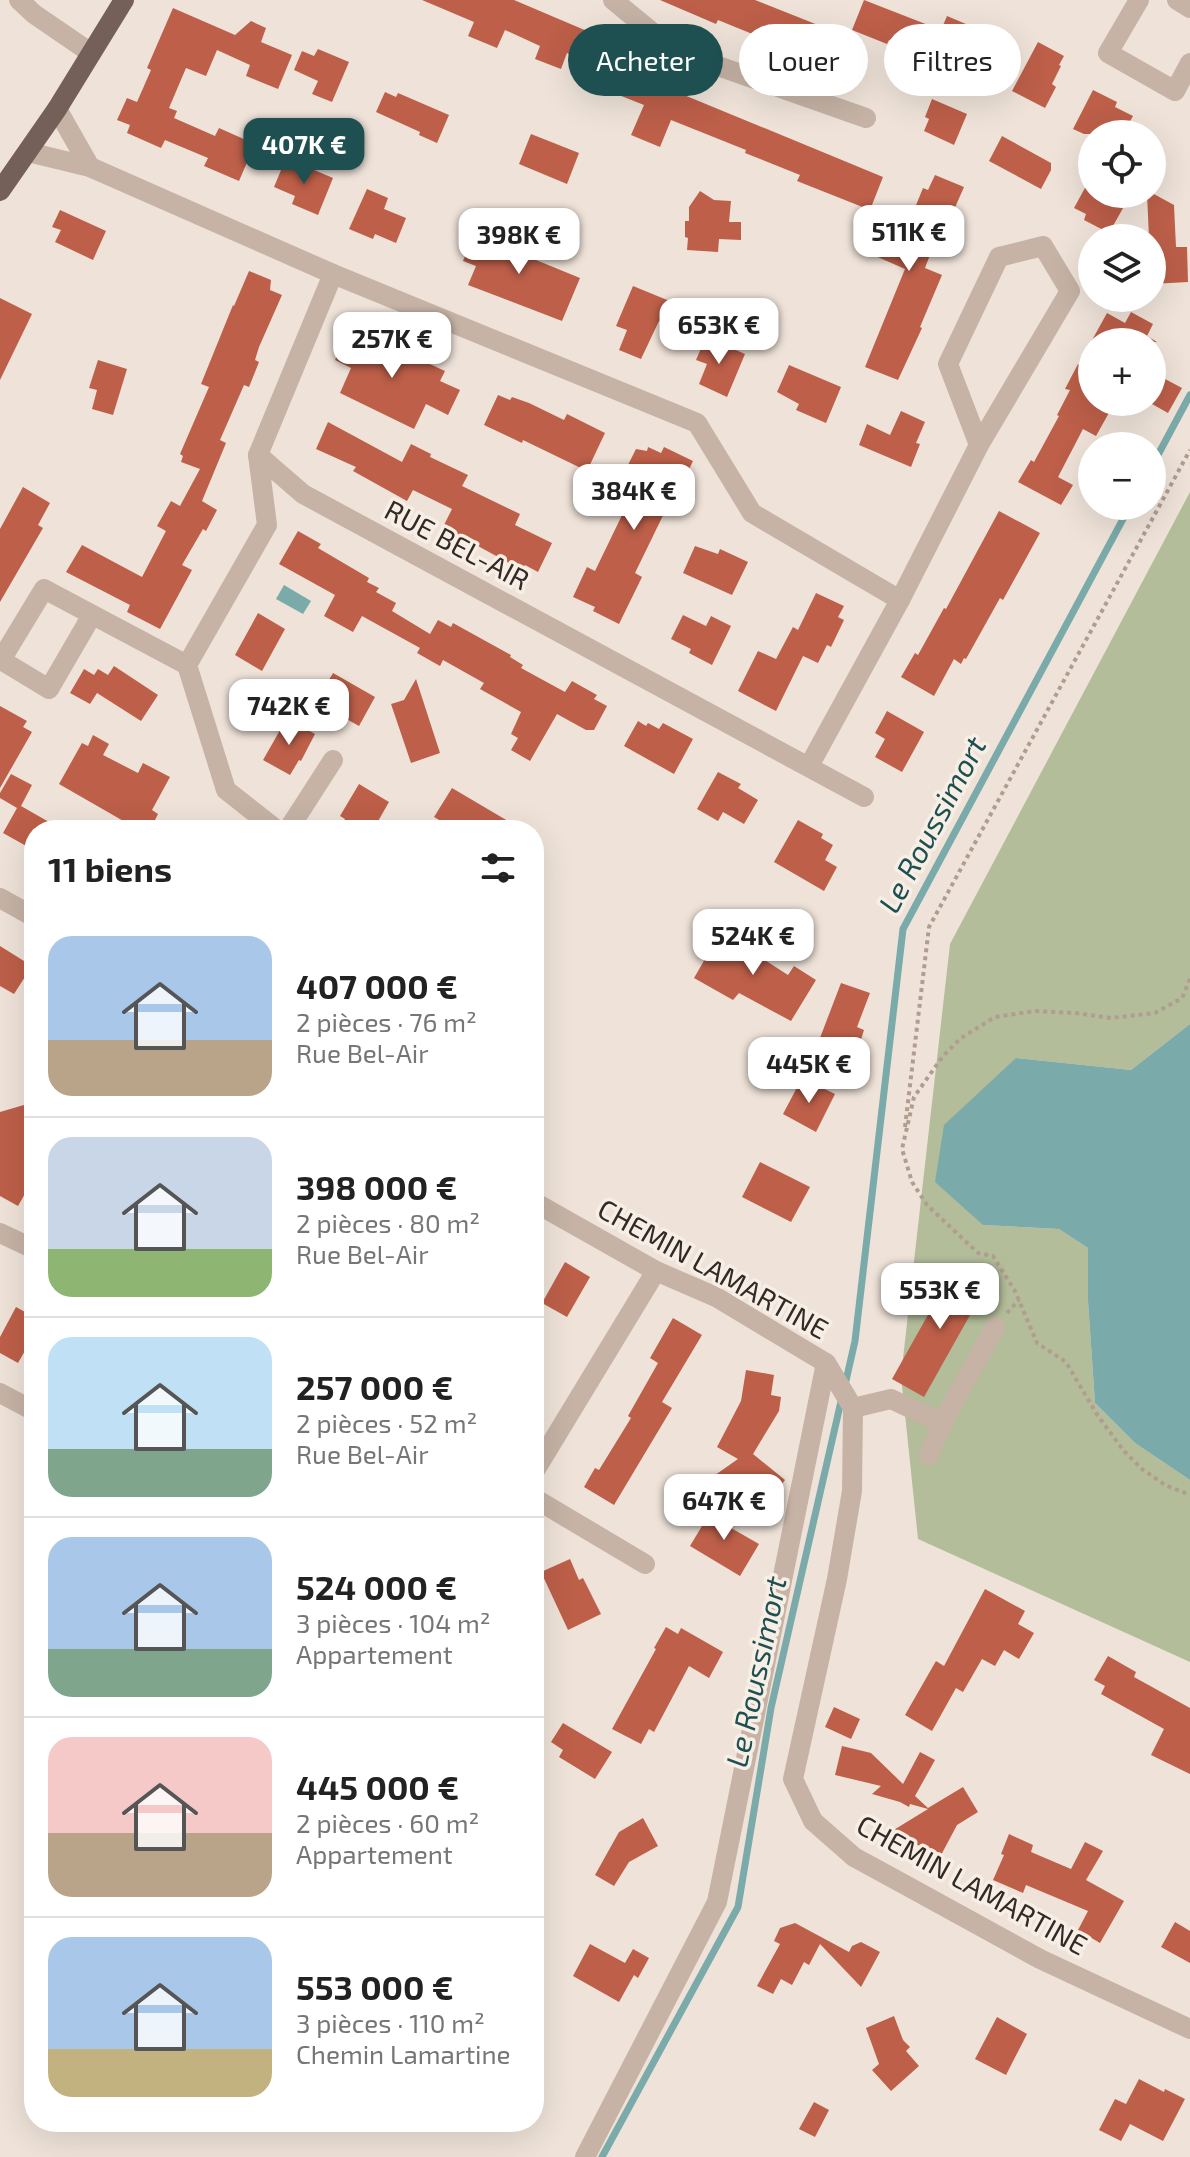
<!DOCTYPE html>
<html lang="fr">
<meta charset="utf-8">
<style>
:root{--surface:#fff;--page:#f2f2f2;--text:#222;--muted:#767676;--line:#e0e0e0;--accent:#1f5051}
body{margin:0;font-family:"Exo 2",sans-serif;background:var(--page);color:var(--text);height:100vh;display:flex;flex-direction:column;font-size:30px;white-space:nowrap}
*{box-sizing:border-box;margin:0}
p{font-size:26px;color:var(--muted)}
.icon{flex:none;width:44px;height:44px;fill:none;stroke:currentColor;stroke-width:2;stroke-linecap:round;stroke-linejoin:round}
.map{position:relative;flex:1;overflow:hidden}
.details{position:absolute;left:24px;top:820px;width:520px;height:1312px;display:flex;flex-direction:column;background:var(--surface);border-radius:32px;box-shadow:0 8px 32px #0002}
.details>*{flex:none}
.hud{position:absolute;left:568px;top:24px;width:502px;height:72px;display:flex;gap:16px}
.controls{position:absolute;left:1078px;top:120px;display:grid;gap:16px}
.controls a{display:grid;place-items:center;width:88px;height:88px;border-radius:50%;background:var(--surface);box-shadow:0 8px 32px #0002;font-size:40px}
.price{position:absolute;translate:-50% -68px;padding:0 18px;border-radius:16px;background:#fff;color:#222;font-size:26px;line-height:52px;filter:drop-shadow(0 2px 4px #0008)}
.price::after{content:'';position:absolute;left:50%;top:48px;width:24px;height:18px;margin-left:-12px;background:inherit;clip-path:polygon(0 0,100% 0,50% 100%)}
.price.current{background:var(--accent);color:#fff}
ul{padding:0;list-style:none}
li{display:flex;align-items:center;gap:24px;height:200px;padding:0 24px}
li+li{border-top:2px solid var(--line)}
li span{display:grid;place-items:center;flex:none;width:224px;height:160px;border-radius:24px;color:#555}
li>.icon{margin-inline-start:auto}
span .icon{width:96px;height:96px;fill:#fffc;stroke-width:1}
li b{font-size:34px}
h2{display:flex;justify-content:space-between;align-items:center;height:96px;padding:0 24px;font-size:34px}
.pill{padding:0 28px;border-radius:36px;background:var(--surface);box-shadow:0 8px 32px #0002;font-size:28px;line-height:72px}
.pill.current{background:var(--accent);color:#fff}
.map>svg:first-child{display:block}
.green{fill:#b3bd9a}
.water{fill:#7aaaa9}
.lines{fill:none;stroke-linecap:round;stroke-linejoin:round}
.stream{stroke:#7aaaa9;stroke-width:7}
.building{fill:#bd5f49}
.path{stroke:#b19d90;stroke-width:4;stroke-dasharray:4 4;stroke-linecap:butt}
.minor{stroke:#c6b3a6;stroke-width:20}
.major{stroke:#746058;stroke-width:20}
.labels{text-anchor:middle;stroke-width:7;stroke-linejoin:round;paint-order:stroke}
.street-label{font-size:28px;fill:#332a26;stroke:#f7eee5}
.water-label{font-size:30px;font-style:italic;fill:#1f5051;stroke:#f7eee5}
</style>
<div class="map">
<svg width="1190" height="2157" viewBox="0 0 1190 2157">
<rect width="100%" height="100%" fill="#efe3d9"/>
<path class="green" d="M 1190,492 L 1190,1024 L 1131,1070 L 1016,1058 L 983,1225 L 1059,1229 L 1088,1248 L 1088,1301 L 1095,1403 L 1135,1443 L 1190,1480 L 1190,1662 L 918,1539 L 901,1376 L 950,944 Z"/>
<g class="water">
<path d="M 284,585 L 311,601 L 303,614 L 276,599 Z"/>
<path d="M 1190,1024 L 1190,1480 L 1135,1443 L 1095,1403 L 1088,1301 L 1088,1248 L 1059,1229 L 983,1225 L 935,1182 L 944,1125 L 1016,1058 L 1131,1070 Z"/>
</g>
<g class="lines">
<g class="stream">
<path d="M 1152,466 L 1190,395"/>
<path d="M 845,1385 L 855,1341 L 903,929 L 1130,506"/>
<path d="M 602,2157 L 738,1907 L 771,1708 L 842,1397"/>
</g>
</g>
<g class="building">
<path d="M 422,0 L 514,0 L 594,34 L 584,60 L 567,53 L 561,69 L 535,59 L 540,46 L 505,30 L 497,48 L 468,36 L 474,22 Z"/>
<path d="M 660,0 L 755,0 L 823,27 L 812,54 L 796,47 L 794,51 L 718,20 L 716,24 Z"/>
<path d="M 864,0 L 941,30 L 947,16 L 966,24 L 962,32 L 982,40 L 971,66 L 902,39 L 900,45 L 889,40 L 887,44 L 852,30 Z"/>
<path d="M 173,8 L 235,35 L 251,21 L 266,28 L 261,42 L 292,55 L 278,89 L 246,76 L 250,65 L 217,50 L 206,76 L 186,68 L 169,108 L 177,111 L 174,118 L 215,136 L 219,128 L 255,144 L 239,181 L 204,166 L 208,158 L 165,140 L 161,148 L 127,133 L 130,125 L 117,120 L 127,98 L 137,102 L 151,70 L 147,68 Z"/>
<path d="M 1038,42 L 1064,56 L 1059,65 L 1061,66 L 1052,84 L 1056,87 L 1045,108 L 1012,91 Z"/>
<path d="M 318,49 L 349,62 L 332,102 L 312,94 L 318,81 L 294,70 L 302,51 L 314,56 Z"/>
<path d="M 614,57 L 641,68 L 640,72 L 657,79 L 655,83 L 883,177 L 870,210 L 797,181 L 800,175 L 745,153 L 746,150 L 671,120 L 660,147 L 631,135 L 644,105 L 601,88 Z"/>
<path d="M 1093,90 L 1117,102 L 1115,107 L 1133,116 L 1123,134 L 1084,134 L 1073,129 Z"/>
<path d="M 385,92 L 396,97 L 398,93 L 449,115 L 437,143 L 419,135 L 420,132 L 376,112 Z"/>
<path d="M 932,99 L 967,114 L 954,145 L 924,131 L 929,119 L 925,117 Z"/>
<path d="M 531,134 L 579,153 L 567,184 L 519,164 Z"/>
<path d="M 1002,136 L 1051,163 L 1051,170 L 1041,189 L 989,161 Z"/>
<path d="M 286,158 L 333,178 L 318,215 L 292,204 L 295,196 L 274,187 Z"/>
<path d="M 935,175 L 964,187 L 946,228 L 941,226 L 925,268 L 942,275 L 920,327 L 922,328 L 898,380 L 865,367 L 905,269 L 864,251 L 867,244 L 858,240 L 867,216 L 905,232 L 923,188 L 928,190 Z"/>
<path d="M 1086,186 L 1092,189 L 1092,194 L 1131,194 L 1109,233 L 1084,220 L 1086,214 L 1074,208 Z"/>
<path d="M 367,189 L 388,198 L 384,209 L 406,218 L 396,243 L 375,234 L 373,239 L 349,229 Z"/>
<path d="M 700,191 L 714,200 L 731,201 L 729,222 L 741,222 L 741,240 L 719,239 L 718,252 L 687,250 L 688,238 L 685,237 L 685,221 L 689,221 L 689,207 Z"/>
<path d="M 1152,193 L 1174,205 L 1176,247 L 1187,247 L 1188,282 L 1152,284 L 1152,238 L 1149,238 L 1147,194 Z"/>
<path d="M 60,210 L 106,231 L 93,260 L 55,242 L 61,230 L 52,227 Z"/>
<path d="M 478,227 L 517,244 L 514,251 L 580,278 L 562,321 L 468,285 L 476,266 L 463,261 Z"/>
<path d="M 249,271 L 271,280 L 270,290 L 282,295 L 259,347 L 255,360 L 259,362 L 249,387 L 244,385 L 220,440 L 226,443 L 202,501 L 217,510 L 206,531 L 203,529 L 182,565 L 192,570 L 160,629 L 127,612 L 130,605 L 66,572 L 82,545 L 142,577 L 166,531 L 157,526 L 171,501 L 180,506 L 200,469 L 181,462 L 183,456 L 180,454 L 209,387 L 201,384 L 233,305 L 234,306 Z"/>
<path d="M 633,286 L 672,302 L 663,323 L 659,321 L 641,359 L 619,350 L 627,330 L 616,326 Z"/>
<path d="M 0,298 L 32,314 L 0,380 Z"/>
<path d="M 1131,312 L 1153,324 L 1147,336 L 1157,342 L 1091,342 L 1107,313 L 1125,323 Z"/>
<path d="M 350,328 L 445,371 L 440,381 L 460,390 L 448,415 L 426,404 L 414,429 L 340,393 L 351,368 L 335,360 Z"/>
<path d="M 706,337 L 745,354 L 727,397 L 699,384 L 707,364 L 696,360 Z"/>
<path d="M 98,360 L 127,369 L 113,415 L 92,409 L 97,390 L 89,388 Z"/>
<path d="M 1078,364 L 1092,372 L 1092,402 L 1115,402 L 1096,436 L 1083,429 L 1058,477 L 1073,485 L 1061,505 L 1018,482 L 1031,460 L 1034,462 L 1059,416 L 1057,415 L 1070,390 L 1065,389 Z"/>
<path d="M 789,365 L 841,387 L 826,423 L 796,410 L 799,404 L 777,392 Z"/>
<path d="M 1152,372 L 1182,388 L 1168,413 L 1152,404 Z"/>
<path d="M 498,395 L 510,400 L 512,397 L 529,403 L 564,420 L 567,414 L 605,433 L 587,471 L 523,440 L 522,443 L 484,425 Z"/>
<path d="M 901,411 L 925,422 L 916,443 L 920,444 L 911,467 L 859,445 L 867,424 L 890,435 Z"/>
<path d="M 328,422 L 402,462 L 411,444 L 431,454 L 430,457 L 468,475 L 462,486 L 520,514 L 515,525 L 552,543 L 538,572 L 525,565 L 522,570 L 443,527 L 452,509 L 413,490 L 407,501 L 353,471 L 356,467 L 316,449 Z"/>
<path d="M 648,447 L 661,453 L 664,447 L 693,461 L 676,496 L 673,495 L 635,573 L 642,577 L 619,624 L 593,611 L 595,607 L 573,597 L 587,567 L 595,571 L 640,478 L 628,472 L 628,465 L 636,449 L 647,451 Z"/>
<path d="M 23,487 L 50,503 L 38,525 L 43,528 L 0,602 L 0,529 Z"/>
<path d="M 999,511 L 1040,533 L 1003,600 L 1000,598 L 966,659 L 964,658 L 961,664 L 954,659 L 934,696 L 901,677 L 915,653 L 918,655 L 944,608 L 946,609 Z"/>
<path d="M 298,531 L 321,544 L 318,548 L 369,578 L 367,582 L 379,588 L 376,592 L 396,603 L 392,611 L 430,634 L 438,620 L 451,627 L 453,623 L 511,655 L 510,657 L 523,665 L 521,668 L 565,692 L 572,681 L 597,695 L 594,699 L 607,706 L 594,730 L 586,730 L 557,714 L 530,761 L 511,750 L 518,738 L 511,734 L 521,712 L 480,689 L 484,683 L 443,660 L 440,666 L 417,653 L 420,648 L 362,616 L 353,632 L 324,616 L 335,595 L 279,564 Z"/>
<path d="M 695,546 L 718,554 L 720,549 L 748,562 L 732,595 L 683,573 Z"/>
<path d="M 816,593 L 844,606 L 838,617 L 844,620 L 831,647 L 827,645 L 818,663 L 803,656 L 776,711 L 738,691 L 758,651 L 776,659 L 793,627 L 798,630 Z"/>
<path d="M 258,613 L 285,629 L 262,671 L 235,655 Z"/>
<path d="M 683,615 L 706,626 L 711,616 L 731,626 L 712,665 L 689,653 L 691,649 L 671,639 Z"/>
<path d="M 114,666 L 158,695 L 141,721 L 97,693 L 90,704 L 70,693 L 84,669 L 94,675 L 98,669 L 108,675 Z"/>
<path d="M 333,673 L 375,697 L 359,726 L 316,702 Z"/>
<path d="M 416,679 L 440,753 L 411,763 L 391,704 L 404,700 Z"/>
<path d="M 0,706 L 27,721 L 23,727 L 32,732 L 0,788 Z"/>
<path d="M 887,711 L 924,732 L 902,772 L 875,757 L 885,739 L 875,733 Z"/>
<path d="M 287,718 L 315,734 L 301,761 L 299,760 L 290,775 L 263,760 Z"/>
<path d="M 638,721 L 646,726 L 648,723 L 659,729 L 663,723 L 693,739 L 674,774 L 624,746 Z"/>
<path d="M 93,735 L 109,744 L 103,755 L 138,773 L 143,763 L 170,777 L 152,810 L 158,814 L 150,830 L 139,830 L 59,784 L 82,743 L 88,746 Z"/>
<path d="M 718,772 L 741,784 L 738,788 L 758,800 L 744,824 L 723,812 L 718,821 L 697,809 Z"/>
<path d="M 11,774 L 32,785 L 21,806 L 63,830 L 34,830 L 34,838 L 28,847 L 3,833 L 17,808 L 0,798 L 0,793 Z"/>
<path d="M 359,784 L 389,802 L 373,830 L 339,830 L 345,819 L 340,816 Z"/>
<path d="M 452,788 L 523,830 L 456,830 L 434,817 Z"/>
<path d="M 798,820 L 823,834 L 821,838 L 833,845 L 825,860 L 837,867 L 824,891 L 774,862 Z"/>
<path d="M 732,929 L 754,942 L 749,950 L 788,975 L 794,966 L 816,980 L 791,1021 L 739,993 L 733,1000 L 694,978 L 716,940 L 723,945 Z"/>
<path d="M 0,946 L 32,966 L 14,994 L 0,986 Z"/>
<path d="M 841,983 L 870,993 L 857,1027 L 864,1030 L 853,1065 L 815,1051 Z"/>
<path d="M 802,1078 L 835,1094 L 816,1132 L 783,1114 Z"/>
<path d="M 34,1102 L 34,1178 L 18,1206 L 0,1196 L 0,1112 Z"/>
<path d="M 760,1162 L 810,1187 L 791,1222 L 742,1197 Z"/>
<path d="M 565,1262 L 590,1277 L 567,1317 L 542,1303 Z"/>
<path d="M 956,1265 L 988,1283 L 924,1397 L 892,1379 Z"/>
<path d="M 16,1307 L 34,1317 L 34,1335 L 18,1363 L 0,1353 L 0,1337 Z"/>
<path d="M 673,1318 L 702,1335 L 662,1402 L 672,1408 L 614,1505 L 584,1487 L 595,1468 L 599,1470 L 631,1418 L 628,1416 L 658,1363 L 650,1358 Z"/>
<path d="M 746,1370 L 774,1375 L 771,1395 L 781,1397 L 779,1411 L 753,1454 L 785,1480 L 771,1498 L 748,1481 L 722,1499 L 708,1480 L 738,1459 L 717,1447 L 741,1401 Z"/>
<path d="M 714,1506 L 736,1519 L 731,1528 L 759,1544 L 740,1576 L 690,1546 Z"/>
<path d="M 570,1559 L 579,1580 L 583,1578 L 601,1614 L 568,1630 L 541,1572 Z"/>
<path d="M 985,1589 L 1025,1611 L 1018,1624 L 1034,1633 L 1019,1659 L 1004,1650 L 995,1666 L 982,1659 L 963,1692 L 956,1688 L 932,1731 L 905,1715 L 936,1661 L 944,1666 Z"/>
<path d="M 666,1627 L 678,1634 L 681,1628 L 723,1652 L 709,1678 L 689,1666 L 654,1732 L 649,1729 L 641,1744 L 612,1729 L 656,1649 L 654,1648 Z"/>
<path d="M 1108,1656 L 1136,1672 L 1134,1677 L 1190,1708 L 1190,1774 L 1151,1755 L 1164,1729 L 1101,1694 L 1105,1686 L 1094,1680 Z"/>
<path d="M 834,1707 L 860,1719 L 851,1739 L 825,1727 Z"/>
<path d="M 563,1723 L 612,1752 L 595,1779 L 559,1757 L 563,1750 L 551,1742 Z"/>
<path d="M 842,1746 L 871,1753 L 903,1784 L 920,1752 L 935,1760 L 915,1796 L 928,1808 L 963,1787 L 978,1812 L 957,1825 L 940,1857 L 892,1831 L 928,1809 L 910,1804 L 909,1807 L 900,1802 L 872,1794 L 881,1786 L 835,1775 Z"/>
<path d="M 643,1818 L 658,1846 L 629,1862 L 614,1886 L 595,1875 L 619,1832 Z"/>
<path d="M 1009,1834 L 1033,1845 L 1031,1852 L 1071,1869 L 1085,1842 L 1103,1851 L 1086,1880 L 1124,1901 L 1100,1943 L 1078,1930 L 1088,1911 L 1026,1885 L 1023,1893 L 993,1880 L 1004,1855 L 1001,1854 Z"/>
<path d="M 1175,1922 L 1190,1931 L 1190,1963 L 1161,1947 Z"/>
<path d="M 795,1923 L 849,1952 L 852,1946 L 861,1942 L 880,1952 L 861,1987 L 820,1944 L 809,1965 L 804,1962 L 792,1985 L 781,1979 L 773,1994 L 757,1986 L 780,1944 L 774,1941 L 780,1928 Z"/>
<path d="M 590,1944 L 625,1963 L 633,1949 L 649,1958 L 638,1978 L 634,1975 L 619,2002 L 573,1976 Z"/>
<path d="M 894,2016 L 903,2040 L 910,2047 L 906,2051 L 919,2066 L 891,2091 L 872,2070 L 879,2064 L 866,2028 Z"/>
<path d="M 997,2017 L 1027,2034 L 1006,2075 L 975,2059 Z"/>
<path d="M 1139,2079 L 1164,2092 L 1165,2089 L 1185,2099 L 1163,2141 L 1130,2124 L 1121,2141 L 1099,2130 L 1115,2099 L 1126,2104 Z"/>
<path d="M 814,2102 L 829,2110 L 815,2137 L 799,2129 Z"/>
</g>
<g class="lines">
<g class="path">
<path d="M 1190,979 L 1182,998 L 1155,1013 L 1111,1018 L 1075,1013 L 1035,1011 L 995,1017 L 961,1038 L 943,1056 L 914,1097 L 902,1149 L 912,1182 L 927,1205 L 978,1253 L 993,1256 L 1015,1291 L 1037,1343 L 1066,1362 L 1096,1413 L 1123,1450 L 1142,1469 L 1165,1485 L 1190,1495"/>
<path d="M 905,1127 L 929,927 L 1190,450"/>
<path d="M 1007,1313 L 1019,1300"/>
</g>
<g class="minor">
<path d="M 19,0 L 34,14 L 91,53"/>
<path d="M 613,0 L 675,51 L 866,118"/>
<path d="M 1139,0 L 1108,53 L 1175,91 L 1190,63"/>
<path d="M 1177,0 L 1190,8"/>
<path d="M 57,109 L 90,167"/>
<path d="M 28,152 L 90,167 L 333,274 L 697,423 L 752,513 L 900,600"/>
<path d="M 333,274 L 258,455 L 303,494 L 864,797"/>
<path d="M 258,455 L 267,525 L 187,665 L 226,790 L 277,830"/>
<path d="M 92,615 L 49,689 L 1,660 L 44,589 L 187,665"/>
<path d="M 809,766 L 900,600 L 979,445 L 1070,291 L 1043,246 L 999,257 L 948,364 L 979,445"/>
<path d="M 288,830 L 333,760"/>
<path d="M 0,898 L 34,917"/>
<path d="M 534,1202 L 656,1271 L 716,1297 L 826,1363 L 853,1408 L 852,1491 L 837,1579 L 793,1779 L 813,1821 L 854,1857 L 909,1887 L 1040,1959 L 1190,2029"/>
<path d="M 0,1233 L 34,1249"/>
<path d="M 0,1393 L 34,1411"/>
<path d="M 853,1408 L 891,1399 L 942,1423"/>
<path d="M 929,1455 L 942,1423 L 995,1327"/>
<path d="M 534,1472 L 656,1271"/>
<path d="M 534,1498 L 645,1564"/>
<path d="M 585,2157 L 717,1902 L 826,1363"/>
</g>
<path class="major" d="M 0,191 L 57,109 L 124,0"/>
</g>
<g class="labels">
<g class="street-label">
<text transform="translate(457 545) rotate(28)" y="10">RUE BEL-AIR</text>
<text transform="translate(713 1269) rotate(29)" y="10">CHEMIN LAMARTINE</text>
<text transform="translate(972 1885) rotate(29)" y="10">CHEMIN LAMARTINE</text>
</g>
<g class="water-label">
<text transform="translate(933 825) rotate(-62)" y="10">Le Roussimort</text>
<text transform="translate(757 1672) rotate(-78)" y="10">Le Roussimort</text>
</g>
</g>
</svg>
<div class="controls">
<a><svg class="icon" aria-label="locate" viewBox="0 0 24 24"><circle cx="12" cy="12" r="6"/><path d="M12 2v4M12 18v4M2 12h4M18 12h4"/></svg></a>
<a><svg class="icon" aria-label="layers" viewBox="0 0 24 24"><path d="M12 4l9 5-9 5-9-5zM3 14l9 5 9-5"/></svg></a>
<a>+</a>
<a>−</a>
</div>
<b class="price current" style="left:304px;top:186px">407K €</b>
<b class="price" style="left:909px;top:273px">511K €</b>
<b class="price" style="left:519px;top:276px">398K €</b>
<b class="price" style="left:719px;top:366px">653K €</b>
<b class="price" style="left:392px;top:380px">257K €</b>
<b class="price" style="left:634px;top:532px">384K €</b>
<b class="price" style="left:289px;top:747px">742K €</b>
<b class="price" style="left:753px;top:977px">524K €</b>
<b class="price" style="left:809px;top:1105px">445K €</b>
<b class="price" style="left:940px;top:1331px">553K €</b>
<b class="price" style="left:724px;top:1542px">647K €</b>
<div class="hud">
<a class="pill current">Acheter</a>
<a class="pill">Louer</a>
<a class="pill">Filtres</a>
</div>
<section class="details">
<h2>11 biens<svg class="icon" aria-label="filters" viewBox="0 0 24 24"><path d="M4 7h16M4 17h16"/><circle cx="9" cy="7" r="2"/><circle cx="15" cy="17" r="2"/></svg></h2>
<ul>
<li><span style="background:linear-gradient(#a9c7e8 65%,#b9a48a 0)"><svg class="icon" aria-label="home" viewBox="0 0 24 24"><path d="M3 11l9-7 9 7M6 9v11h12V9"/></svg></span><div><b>407 000 €</b><p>2 pièces · 76 m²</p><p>Rue Bel-Air</p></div></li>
<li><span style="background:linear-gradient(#c9d6e8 70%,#8fb573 0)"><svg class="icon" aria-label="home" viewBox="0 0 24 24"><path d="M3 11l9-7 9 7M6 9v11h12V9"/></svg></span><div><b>398 000 €</b><p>2 pièces · 80 m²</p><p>Rue Bel-Air</p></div></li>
<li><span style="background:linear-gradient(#bfe0f5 70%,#7fa58c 0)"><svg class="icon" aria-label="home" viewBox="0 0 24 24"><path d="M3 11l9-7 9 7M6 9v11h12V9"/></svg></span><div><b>257 000 €</b><p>2 pièces · 52 m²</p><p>Rue Bel-Air</p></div></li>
<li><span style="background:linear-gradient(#a9c7e8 70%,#7fa58c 0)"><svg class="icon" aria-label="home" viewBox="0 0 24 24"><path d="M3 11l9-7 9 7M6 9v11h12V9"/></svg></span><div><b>524 000 €</b><p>3 pièces · 104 m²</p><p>Appartement</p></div></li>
<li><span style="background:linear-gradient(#f6c9c9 60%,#b9a48a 0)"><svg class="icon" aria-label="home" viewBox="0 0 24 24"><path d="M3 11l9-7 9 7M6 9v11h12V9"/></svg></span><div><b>445 000 €</b><p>2 pièces · 60 m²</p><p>Appartement</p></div></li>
<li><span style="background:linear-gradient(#a9c7e8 70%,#c2b280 0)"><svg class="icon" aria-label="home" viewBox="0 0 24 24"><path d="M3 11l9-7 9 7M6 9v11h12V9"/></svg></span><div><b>553 000 €</b><p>3 pièces · 110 m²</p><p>Chemin Lamartine</p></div></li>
</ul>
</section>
</div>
